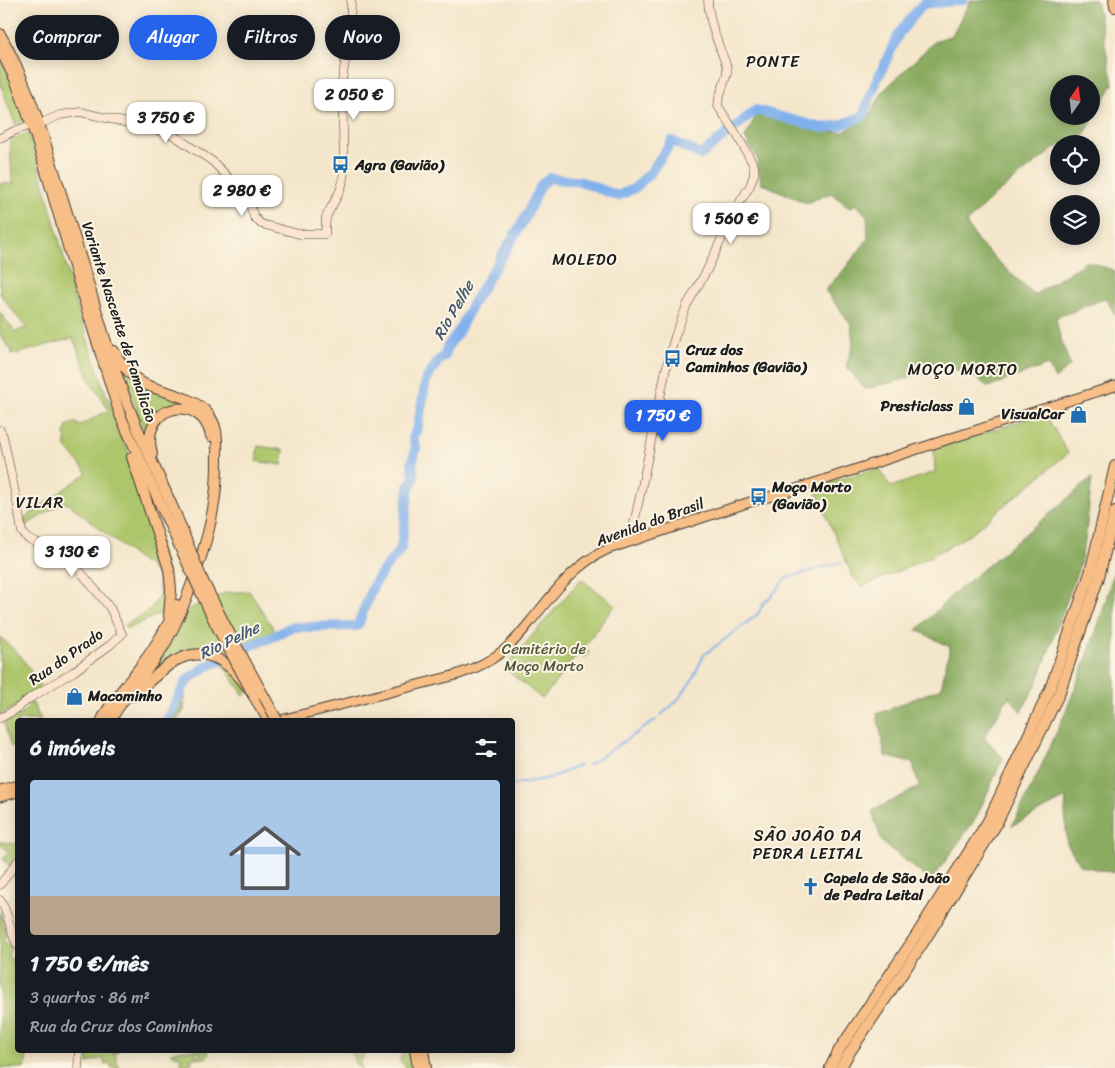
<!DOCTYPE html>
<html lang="pt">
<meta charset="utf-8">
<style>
:root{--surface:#171b24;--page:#20242c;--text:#f1f3f6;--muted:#9ea1a6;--accent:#2563eb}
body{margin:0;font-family:Sriracha,sans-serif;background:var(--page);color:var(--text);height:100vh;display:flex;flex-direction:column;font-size:19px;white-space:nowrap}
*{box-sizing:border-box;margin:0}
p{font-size:16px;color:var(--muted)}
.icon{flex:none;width:28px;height:28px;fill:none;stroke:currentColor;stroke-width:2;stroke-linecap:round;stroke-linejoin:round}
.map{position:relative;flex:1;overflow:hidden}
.drawer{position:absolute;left:15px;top:718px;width:500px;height:335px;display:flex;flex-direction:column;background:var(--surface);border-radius:5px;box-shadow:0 2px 12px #0003}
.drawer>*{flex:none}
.hud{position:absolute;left:15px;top:15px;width:500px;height:45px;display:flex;gap:10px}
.needle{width:32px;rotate:14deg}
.tools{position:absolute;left:1050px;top:75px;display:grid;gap:10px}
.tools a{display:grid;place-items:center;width:50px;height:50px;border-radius:50%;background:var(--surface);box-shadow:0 2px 12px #0003;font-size:25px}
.price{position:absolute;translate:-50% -42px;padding:0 11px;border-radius:10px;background:#fff;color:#222;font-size:16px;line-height:32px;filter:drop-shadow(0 1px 2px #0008)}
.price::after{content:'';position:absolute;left:50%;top:30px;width:15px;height:11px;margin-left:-8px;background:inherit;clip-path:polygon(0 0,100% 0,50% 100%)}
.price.current{background:var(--accent);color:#fff}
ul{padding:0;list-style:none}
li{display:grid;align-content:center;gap:10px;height:265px;padding:0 15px}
li span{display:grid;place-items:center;height:155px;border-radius:5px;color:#555}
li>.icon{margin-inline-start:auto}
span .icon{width:90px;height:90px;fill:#fffc;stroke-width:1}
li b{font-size:21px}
h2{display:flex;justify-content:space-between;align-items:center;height:60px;padding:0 15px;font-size:21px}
.pill{padding:0 18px;border-radius:22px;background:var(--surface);box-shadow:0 2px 12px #0003;font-size:18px;line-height:45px}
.pill.current{background:var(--accent);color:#fff}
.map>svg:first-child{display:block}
.green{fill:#adc66c;stroke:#647144}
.forest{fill:#8aab60;stroke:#53643e;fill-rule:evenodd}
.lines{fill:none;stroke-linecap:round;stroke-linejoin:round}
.stream{stroke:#81b1ec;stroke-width:2}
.river{stroke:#81b1ec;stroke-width:10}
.secondary-casing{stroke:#3c3a36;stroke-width:9}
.primary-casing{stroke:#3c3a36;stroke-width:11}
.highway-casing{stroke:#3c3a36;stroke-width:12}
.secondary{stroke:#fce5cf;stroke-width:8}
.primary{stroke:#f7be87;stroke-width:9}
.highway{stroke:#f7be87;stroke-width:10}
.highway-bridge-casing{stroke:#3c3a36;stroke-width:12;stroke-linecap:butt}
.highway-bridge{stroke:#f7be87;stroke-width:10}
.labels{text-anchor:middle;stroke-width:4;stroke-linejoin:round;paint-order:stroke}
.poi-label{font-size:15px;font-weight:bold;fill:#1c1c1c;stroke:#fcf5e5;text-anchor:start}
.street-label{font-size:15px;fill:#1c1c1c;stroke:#fcf5e5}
.park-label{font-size:15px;fill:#4f5838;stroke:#fcf5e5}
.neighbourhood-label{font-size:16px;letter-spacing:1px;fill:#1c1c1c;stroke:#fcf5e5}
.water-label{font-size:16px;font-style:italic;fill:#44586f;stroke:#fcf5e5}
</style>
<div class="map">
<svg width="1115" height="1068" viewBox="0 0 1115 1068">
<rect width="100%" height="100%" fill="#fcf5e5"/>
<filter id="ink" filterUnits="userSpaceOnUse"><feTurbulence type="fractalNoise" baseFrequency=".02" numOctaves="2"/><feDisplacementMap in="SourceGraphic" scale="10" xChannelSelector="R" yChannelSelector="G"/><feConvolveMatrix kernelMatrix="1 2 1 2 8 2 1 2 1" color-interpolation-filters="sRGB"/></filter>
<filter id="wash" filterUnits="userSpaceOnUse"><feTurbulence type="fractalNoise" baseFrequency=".0096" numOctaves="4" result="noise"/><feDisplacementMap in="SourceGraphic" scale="20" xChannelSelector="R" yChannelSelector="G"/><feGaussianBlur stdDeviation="1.12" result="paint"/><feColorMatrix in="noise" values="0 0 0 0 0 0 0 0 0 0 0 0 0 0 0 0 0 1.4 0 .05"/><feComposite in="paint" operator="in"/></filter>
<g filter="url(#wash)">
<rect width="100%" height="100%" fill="#f4e6cb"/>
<g class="green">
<path d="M 0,56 L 11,79 L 26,121 L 15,124 L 0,83 Z"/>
<path d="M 29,133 L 45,187 L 78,311 L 105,391 L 119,425 L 166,568 L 168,588 L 164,612 L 127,629 L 124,626 L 150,610 L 160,594 L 158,578 L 146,562 L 144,564 L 69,504 L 62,503 L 25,526 L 24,518 L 87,473 L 66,447 L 65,433 L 67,426 L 76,422 L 79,426 L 109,410 L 99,394 L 92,385 L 73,338 L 12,355 L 11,348 L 8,347 L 0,334 L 0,312 L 15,332 L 26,328 L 0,294 L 0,183 L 14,184 L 12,180 L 10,139 Z"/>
<path d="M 120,367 L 194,406 L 181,404 L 172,405 L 147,438 Z"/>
<path d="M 1040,415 L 1047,417 L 1068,453 L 969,535 L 930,557 L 862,587 L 853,577 L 822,506 L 815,490 L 816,486 L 879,468 L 890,487 L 935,472 L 934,449 Z"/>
<path d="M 258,446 L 284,450 L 282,465 L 256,461 Z"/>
<path d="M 581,579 L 615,605 L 585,645 L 589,654 L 586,657 L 577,655 L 542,699 L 504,668 Z"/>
<path d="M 249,591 L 279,637 L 249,650 L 258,681 L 244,695 L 212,650 C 178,645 166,659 145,682 L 164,654 L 187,610 L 225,593 Z"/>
<path d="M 0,637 L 20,655 L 41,687 L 20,704 L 0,715 Z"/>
<path d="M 32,702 L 41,720 L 18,720 L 17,745 L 11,747 L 4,723 L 23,713 Z"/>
<path d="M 0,842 L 17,844 L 17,855 L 9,866 L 3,859 L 9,852 L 0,844 Z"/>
<path d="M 0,910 L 6,935 L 3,940 L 8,945 L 11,945 L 8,957 L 9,958 L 13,959 L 11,964 L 13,964 L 14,959 L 17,958 L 18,1050 L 26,1050 L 27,1057 L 25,1068 L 0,1068 Z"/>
<path d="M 91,1050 L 119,1050 L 119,1051 L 112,1054 L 115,1054 L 119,1068 L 112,1068 L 110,1063 L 105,1065 L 103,1058 L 88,1063 L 85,1055 L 91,1053 Z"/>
<path d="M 182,1050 L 202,1050 L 209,1052 L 207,1057 L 201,1059 L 197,1058 L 197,1056 L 200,1056 L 200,1052 L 196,1052 L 196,1058 L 191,1058 L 192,1063 L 182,1066 L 180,1055 L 177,1056 L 170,1053 Z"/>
<path d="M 350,1050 L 364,1050 L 363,1051 L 366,1053 L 361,1060 L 362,1062 L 360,1065 L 363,1068 L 360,1068 L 356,1065 Z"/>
<path d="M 399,1050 L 410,1050 L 413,1068 L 405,1068 L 404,1064 L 399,1060 L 403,1054 Z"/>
</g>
<g class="forest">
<path d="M 972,0 L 1096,0 L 1113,84 L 1079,144 L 1059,144 L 1059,147 L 1056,147 L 995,195 L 966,223 L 979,243 L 1034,295 L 1087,261 L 1115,271 L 1115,315 L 1106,298 L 1056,318 L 1059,333 L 1070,366 L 1055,379 L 1048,365 L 988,387 L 978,379 L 942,364 L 905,379 L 865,389 L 846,366 L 853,345 L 851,324 L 825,290 L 843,271 L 868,239 L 867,216 L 856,204 L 850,208 L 831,193 L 806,203 L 761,183 L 757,158 L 745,138 L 757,114 L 819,131 L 844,132 L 869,116 L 883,91 L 935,41 L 952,35 L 970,1 ZM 1059,84 L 1091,84 L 1091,116 L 1059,116 Z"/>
<path d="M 1092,478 L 1085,541 L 1079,567 L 1037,683 L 1021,712 L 1009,696 L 984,737 L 1003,758 L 976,818 L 931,881 L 882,842 L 872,811 L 919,787 L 913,763 L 885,756 L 877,714 L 941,688 L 950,647 L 917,630 L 950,597 Z"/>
<path d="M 1115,567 L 1115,873 L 1081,866 L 1067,844 L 1065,812 L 1066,798 L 1012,826 C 1054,743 1092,657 1115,567 Z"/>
<path d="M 220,661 L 206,672 L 196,678 L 185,692 L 184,711 L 177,720 L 163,720 L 185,680 L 207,663 Z"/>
</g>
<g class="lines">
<g class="stream">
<path d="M 660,716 L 677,701 L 692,680 L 704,655 L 758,614 L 764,602 L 771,597 L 786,578 L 834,564 L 842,563"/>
<path d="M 588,765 L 656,720"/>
<path d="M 512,785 L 550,778 L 580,765"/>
</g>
<g class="river">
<path d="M 878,78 L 899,33 L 923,4 L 963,0"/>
<path d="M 167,720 L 187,680 L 207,666 L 230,657 L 252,645 L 275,636 L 289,628 L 294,627 L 356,626 L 358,625 L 373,586 L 385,568 L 401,549 L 409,487 L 414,478 L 412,463 L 416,448 L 413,438 L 418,426 L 426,380 L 439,360 L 445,356 L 447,347 L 457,334 L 473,303 L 524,220 L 541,185 L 549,178 L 582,182 L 618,196 L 635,188 L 651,172 L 672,141 L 701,155 L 756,110 L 822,128 L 841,125 L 863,116 L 876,82"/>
</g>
</g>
</g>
<g filter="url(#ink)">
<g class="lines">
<defs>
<g id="secondary">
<path d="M 44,122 L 60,115 L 81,112 L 165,132 L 173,135 L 212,161 L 226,175 L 246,199 L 250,204 L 254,217 L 261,224 L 299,234 L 325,234 L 326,217 L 340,191 L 342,185 L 344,172 L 342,81 L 350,31 L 351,0"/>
<path d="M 0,138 L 14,131 L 26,127"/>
<path d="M 0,430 L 3,436 L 16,497 L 22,532 L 28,539 L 65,556 L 71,560 L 110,608 L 122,634 L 110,645 L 73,672 L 30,698 L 15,710 L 0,718"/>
<path d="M 634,540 L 633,528 L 642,486 L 666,369 L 675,336 L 687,305 L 707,270 L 736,208 L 750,186 L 754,174 L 754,166 L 737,135 L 718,106 L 719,98 L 727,74 L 727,67 C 719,45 709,24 708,0"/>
<path d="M 0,885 L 18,861"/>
<path d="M 0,900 C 10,914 9,932 18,946"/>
<path d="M 78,1068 L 79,1050"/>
</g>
<g id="primary">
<path d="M 281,720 L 456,675 C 474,669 490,662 504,650 C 514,642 522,632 530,622 C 554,593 573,565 608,549 L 750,502 L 790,491 L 930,445 L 1115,386"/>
<path d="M 0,790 L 18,785"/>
<path d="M 0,797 L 18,792"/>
</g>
<g id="highway">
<path d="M 1114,0 L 1115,7"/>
<path d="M 0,34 C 24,76 39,122 53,168 C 74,233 92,299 113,364 C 130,416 154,465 176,515"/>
<path d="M 0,49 L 15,79 L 35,134 L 83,297 L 120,415 L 167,519"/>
<path d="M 152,454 C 138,403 202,392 211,436"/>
<path d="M 132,457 L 169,569 L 171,589 L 169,616"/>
<path d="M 133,696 C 147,684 160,670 175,661 C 221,636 249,687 268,720"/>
<path d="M 102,720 C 109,703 123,690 134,675 C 151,653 166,631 177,605"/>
<path d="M 111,720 C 125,693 148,672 164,646 C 174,628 182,610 189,591 C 201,560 211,529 215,496 C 217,483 217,470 217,458 C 217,442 219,427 208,414 C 193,396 164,393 144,384 C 130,375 122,366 114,351"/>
<path d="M 415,1050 L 418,1068"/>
<path d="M 423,1050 L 426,1068"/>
<path d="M 830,1068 L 839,1050 L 917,934 L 988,821 L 1050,689 L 1090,573 L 1115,466"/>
<path d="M 841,1068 L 848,1055 L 925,940 L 996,825 L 1059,694 L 1099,577 L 1115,511"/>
</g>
</defs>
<use href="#secondary" class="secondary-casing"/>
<use href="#primary" class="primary-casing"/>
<use href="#highway" class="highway-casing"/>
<use href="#secondary" class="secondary"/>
<use href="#primary" class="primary"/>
<use href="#highway" class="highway"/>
<defs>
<g id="highway-bridge">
<path d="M 176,515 L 202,579 L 226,627 L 277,720"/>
<path d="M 167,519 L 215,623 L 254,696"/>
</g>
</defs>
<use href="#highway-bridge" class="highway-bridge-casing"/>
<use href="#highway-bridge" class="highway-bridge"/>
</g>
</g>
<defs>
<symbol id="bus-bare" viewBox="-9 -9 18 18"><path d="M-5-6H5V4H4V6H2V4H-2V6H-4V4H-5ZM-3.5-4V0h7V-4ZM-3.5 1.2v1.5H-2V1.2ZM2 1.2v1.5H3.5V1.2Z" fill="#1f6fb2" stroke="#fcf5e5" stroke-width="2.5" paint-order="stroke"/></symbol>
<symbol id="shop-bare" viewBox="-9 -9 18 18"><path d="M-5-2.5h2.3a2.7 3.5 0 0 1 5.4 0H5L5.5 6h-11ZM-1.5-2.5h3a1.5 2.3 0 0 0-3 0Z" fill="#1f6fb2" stroke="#fcf5e5" stroke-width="2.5" paint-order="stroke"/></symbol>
<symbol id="church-bare" viewBox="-9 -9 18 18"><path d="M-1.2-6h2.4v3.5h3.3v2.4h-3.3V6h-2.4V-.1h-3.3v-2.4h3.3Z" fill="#1f6fb2" stroke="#fcf5e5" stroke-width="2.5" paint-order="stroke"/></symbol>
</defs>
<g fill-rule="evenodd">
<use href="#bus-bare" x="328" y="152" width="25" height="25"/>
<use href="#bus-bare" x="660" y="346" width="25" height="25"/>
<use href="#shop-bare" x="954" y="394" width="25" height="25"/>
<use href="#shop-bare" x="1066" y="402" width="25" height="25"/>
<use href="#bus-bare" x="746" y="484" width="25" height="25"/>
<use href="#shop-bare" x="62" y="684" width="25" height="25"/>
<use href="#church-bare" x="798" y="874" width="25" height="25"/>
</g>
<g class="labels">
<g class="poi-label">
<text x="355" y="170">Agra (Gavião)</text>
<text x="686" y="355">Cruz dos<tspan x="686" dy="17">Caminhos (Gavião)</tspan></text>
<text x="953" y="411" text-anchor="end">Presticlass</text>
<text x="1064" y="419" text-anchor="end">VisualCar</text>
<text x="772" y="492">Moço Morto<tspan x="772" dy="17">(Gavião)</tspan></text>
<text x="88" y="701">Macominho</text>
<text x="824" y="883">Capela de São João<tspan x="824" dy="17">de Pedra Leital</tspan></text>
</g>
<g class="street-label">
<text transform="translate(119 322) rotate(72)" y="5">Variante Nascente de Famalicão</text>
<text transform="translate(650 522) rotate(-20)" y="5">Avenida do Brasil</text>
<text transform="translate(66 657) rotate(-35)" y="5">Rua do Prado</text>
</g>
<g class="park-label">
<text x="544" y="654">Cemitério de<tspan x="544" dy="17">Moço Morto</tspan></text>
</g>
<g class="neighbourhood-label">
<text x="773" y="67">PONTE</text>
<text x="585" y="265">MOLEDO</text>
<text x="963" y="375">MOÇO MORTO</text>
<text x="40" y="508">VILAR</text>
<text x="808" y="841">SÃO JOÃO DA<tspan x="808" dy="18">PEDRA LEITAL</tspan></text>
</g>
<g class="water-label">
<text transform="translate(453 310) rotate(-60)" y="6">Rio Pelhe</text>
<text transform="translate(229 640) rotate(-26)" y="6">Rio Pelhe</text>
</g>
</g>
</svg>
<div class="tools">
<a><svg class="needle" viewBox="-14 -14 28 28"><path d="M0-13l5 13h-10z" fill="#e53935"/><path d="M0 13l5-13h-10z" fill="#9ea1a6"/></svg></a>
<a><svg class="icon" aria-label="locate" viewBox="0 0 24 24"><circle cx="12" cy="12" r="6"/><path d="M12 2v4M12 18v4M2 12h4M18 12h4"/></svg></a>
<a><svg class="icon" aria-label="layers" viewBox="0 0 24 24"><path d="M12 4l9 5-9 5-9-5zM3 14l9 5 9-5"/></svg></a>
</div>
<b class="price" style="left:354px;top:121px">2 050 €</b>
<b class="price" style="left:166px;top:144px">3 750 €</b>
<b class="price" style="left:242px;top:217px">2 980 €</b>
<b class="price" style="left:731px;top:245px">1 560 €</b>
<b class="price current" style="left:663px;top:442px">1 750 €</b>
<b class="price" style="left:72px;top:578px">3 130 €</b>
<div class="hud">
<a class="pill">Comprar</a>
<a class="pill current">Alugar</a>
<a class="pill">Filtros</a>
<a class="pill">Novo</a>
</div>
<section class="drawer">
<h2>6 imóveis<svg class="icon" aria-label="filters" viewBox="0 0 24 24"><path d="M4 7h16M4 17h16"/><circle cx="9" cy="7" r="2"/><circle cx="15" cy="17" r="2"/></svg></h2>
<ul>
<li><span style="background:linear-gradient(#a9c7e8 75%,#b9a48a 0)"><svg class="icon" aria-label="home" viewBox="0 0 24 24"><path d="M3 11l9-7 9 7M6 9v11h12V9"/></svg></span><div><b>1 750 €/mês</b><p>3 quartos · 86 m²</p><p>Rua da Cruz dos Caminhos</p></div></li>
</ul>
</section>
</div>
